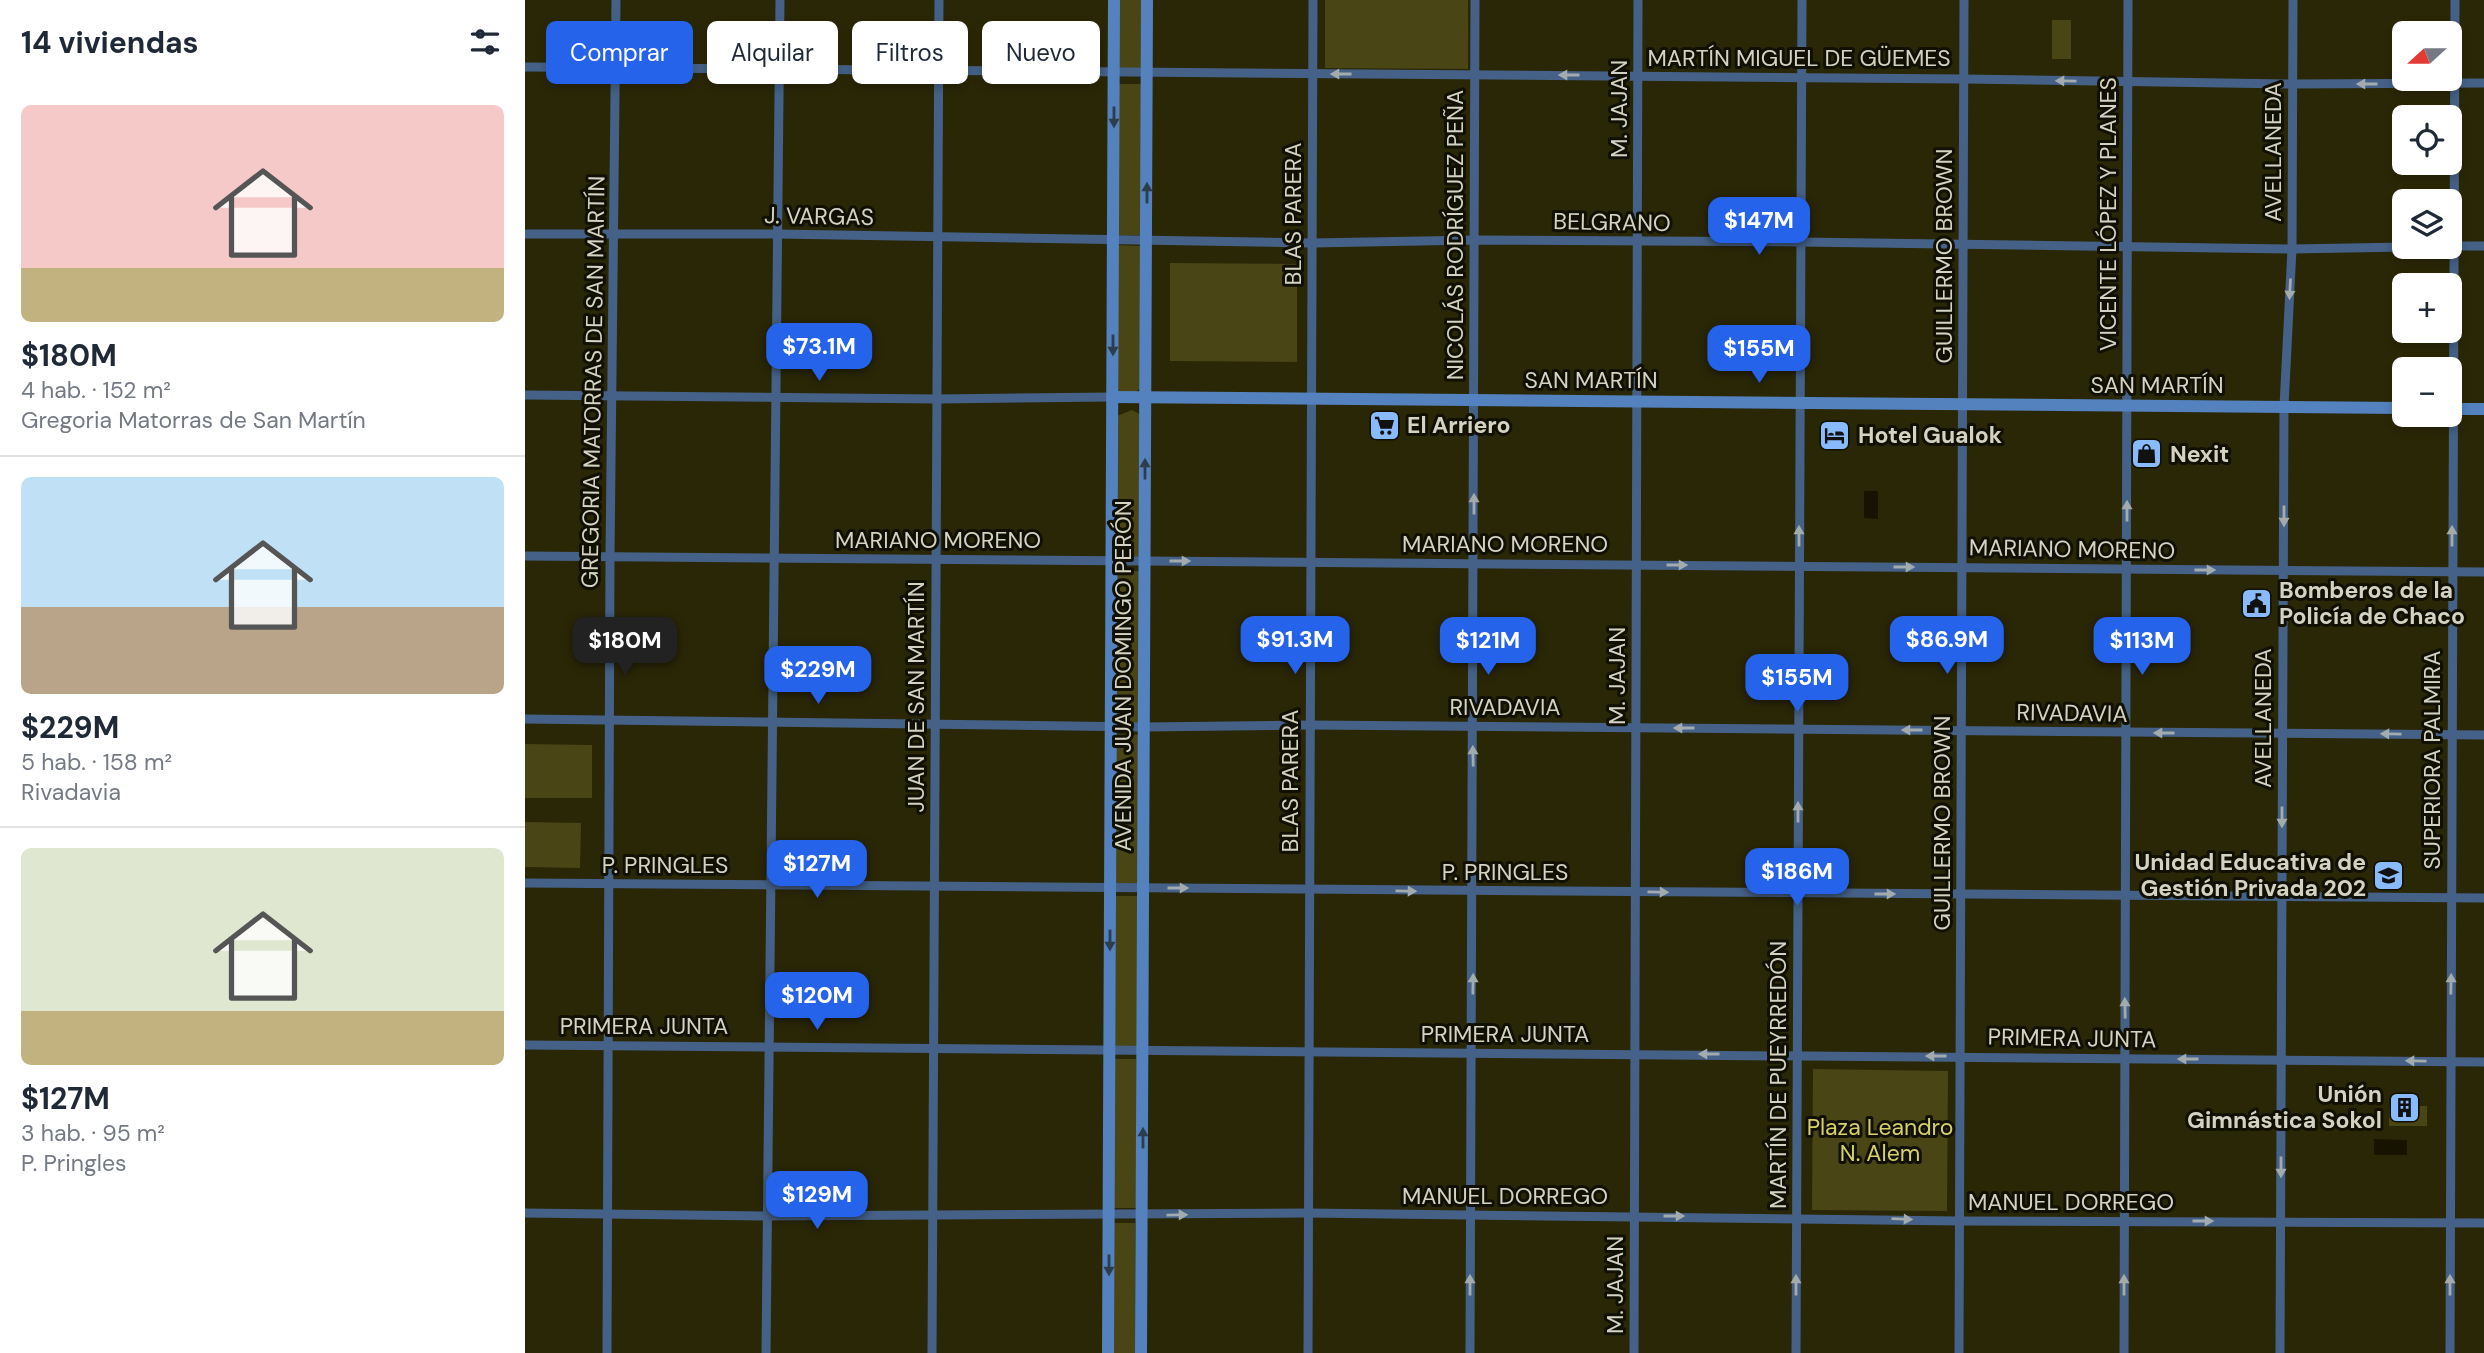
<!DOCTYPE html>
<html lang="es">
<meta charset="utf-8">
<style>
:root{--surface:#fff;--page:#f6f6f7;--text:#1f2937;--muted:#747a83;--line:#e0e1e3;--accent:#2563eb}
body{margin:0;font-family:"DM Sans",sans-serif;background:var(--page);color:var(--text);height:100vh;display:flex;flex-direction:column;font-size:26px;white-space:nowrap}
*{box-sizing:border-box;margin:0}
p{font-size:23px;color:var(--muted)}
.icon{flex:none;width:38px;height:38px;fill:none;stroke:currentColor;stroke-width:2;stroke-linecap:round;stroke-linejoin:round}
.map{position:relative;flex:1;overflow:hidden}
.details{display:flex;flex-direction:column;background:var(--surface);width:525px}
.details>*{flex:none}
.banner{position:absolute;left:21px;top:21px;width:665px;height:63px;display:flex;gap:14px}
.needle{width:46px;rotate:249deg}
.buttons{position:absolute;left:1867px;top:21px;display:grid;gap:14px}
.buttons a{display:grid;place-items:center;width:70px;height:70px;border-radius:10px;background:var(--surface);box-shadow:0 4px 10px #0003;font-size:35px}
.price{position:absolute;translate:-50% -60px;padding:0 16px;border-radius:14px;background:var(--accent);color:#fff;font-size:23px;line-height:46px;filter:drop-shadow(0 2px 4px #0008)}
.price::after{content:'';position:absolute;left:50%;top:42px;width:21px;height:16px;margin-left:-10px;background:inherit;clip-path:polygon(0 0,100% 0,50% 100%)}
.price.current{background:#222;color:#fff}
ul{padding:0;list-style:none}
li{display:grid;align-content:center;gap:14px;height:371px;padding:0 21px}
li+li{border-top:2px solid var(--line)}
li span{display:grid;place-items:center;height:217px;border-radius:10px;color:#555}
li>.icon{margin-inline-start:auto}
span .icon{width:126px;height:126px;fill:#fffc;stroke-width:1}
li b{font-size:30px}
h2{display:flex;justify-content:space-between;align-items:center;height:84px;padding:0 21px;font-size:30px}
.tag{padding:0 24px;border-radius:10px;background:var(--surface);box-shadow:0 4px 10px #0003;font-size:24px;line-height:63px}
.tag.current{background:var(--accent);color:#fff}
main{display:flex;flex:1;min-height:0}
.map>svg:first-child{display:block}
.green{fill:#494515}
.water{fill:#161401}
.lines{fill:none;stroke-linecap:round;stroke-linejoin:round}
.street{stroke:#456187;stroke-width:9}
.secondary{stroke:#5482be;stroke-width:12}
.oneway{fill:#a2abad}
.oneway2{fill:#2c3e4e}
.labels{text-anchor:middle;stroke-width:6;stroke-linejoin:round;paint-order:stroke}
.street-label{font-size:23px;fill:#d4d3c1;stroke:#111004}
.poi-label{font-size:23px;font-weight:bold;fill:#d4d3c1;stroke:#111004;text-anchor:start}
.park-label{font-size:23px;fill:#d7cf68;stroke:#111004}
</style>
<main>
<section class="details">
<h2>14 viviendas<svg class="icon" aria-label="filters" viewBox="0 0 24 24"><path d="M4 7h16M4 17h16"/><circle cx="9" cy="7" r="2"/><circle cx="15" cy="17" r="2"/></svg></h2>
<ul>
<li><span style="background:linear-gradient(#f6c9c9 75%,#c2b280 0)"><svg class="icon" aria-label="home" viewBox="0 0 24 24"><path d="M3 11l9-7 9 7M6 9v11h12V9"/></svg></span><div><b>$180M</b><p>4 hab. · 152 m²</p><p>Gregoria Matorras de San Martín</p></div></li>
<li><span style="background:linear-gradient(#bfe0f5 60%,#b9a48a 0)"><svg class="icon" aria-label="home" viewBox="0 0 24 24"><path d="M3 11l9-7 9 7M6 9v11h12V9"/></svg></span><div><b>$229M</b><p>5 hab. · 158 m²</p><p>Rivadavia</p></div></li>
<li><span style="background:linear-gradient(#dfe7d0 75%,#c2b280 0)"><svg class="icon" aria-label="home" viewBox="0 0 24 24"><path d="M3 11l9-7 9 7M6 9v11h12V9"/></svg></span><div><b>$127M</b><p>3 hab. · 95 m²</p><p>P. Pringles</p></div></li>
</ul>
</section>
<div class="map">
<svg width="1959" height="1353" viewBox="0 0 1959 1353">
<rect width="100%" height="100%" fill="#2a2707"/>
<g class="green">
<path d="M 591,0 L 616,0 L 617,69 L 591,69 Z"/>
<path d="M 800,0 L 943,0 L 943,69 L 800,68 Z"/>
<rect x="1527" y="20" width="19" height="39"/>
<path d="M 590,84 L 616,84 L 617,235 L 591,235 Z"/>
<path d="M 591,245 L 616,246 L 615,388 L 610,393 L 594,393 L 591,381 Z"/>
<path d="M 645,263 L 772,264 L 772,362 L 645,361 Z"/>
<path d="M 607,410 L 616,415 L 614,558 L 591,557 L 592,416 Z"/>
<path d="M 591,571 L 616,571 L 615,723 L 591,723 Z"/>
<path d="M 591,734 L 615,735 L 613,884 L 589,884 Z"/>
<path d="M 0,744 L 67,745 L 67,798 L 0,798 Z"/>
<path d="M 0,822 L 56,823 L 55,868 L 0,867 Z"/>
<path d="M 591,896 L 615,896 L 613,1047 L 590,1047 Z"/>
<path d="M 588,1059 L 611,1059 L 611,1208 L 589,1208 Z"/>
<path d="M 1288,1069 L 1423,1071 L 1422,1211 L 1287,1210 Z"/>
<rect x="1864" y="1106" width="38" height="20"/>
<rect x="588" y="1223" width="22" height="130"/>
</g>
<g class="water">
<path d="M 1339,491 L 1353,491 L 1353,519 L 1339,518 Z"/>
<path d="M 1849,1139 L 1882,1140 L 1882,1155 L 1849,1155 Z"/>
</g>
<g class="lines">
<g class="street">
<path d="M 0,67 L 1439,79 L 1767,84 L 1959,83"/>
<path d="M 0,234 L 253,234 L 787,243 L 949,240 L 1276,242 L 1767,249 L 1880,247"/>
<path d="M 1925,246 L 1959,246"/>
<path d="M 0,395 L 412,399 L 587,397"/>
<path d="M 0,556 L 1959,572"/>
<path d="M 0,719 L 619,727 L 785,725 L 1959,735"/>
<path d="M 0,883 L 1959,898"/>
<path d="M 0,1045 L 1959,1062"/>
<path d="M 0,1213 L 242,1216 L 783,1213 L 1435,1221 L 1959,1223"/>
<path d="M 82,1353 L 85,556 L 91,0"/>
<path d="M 241,1353 L 255,0"/>
<path d="M 407,1353 L 414,0"/>
<path d="M 783,1353 L 788,0"/>
<path d="M 945,1353 L 950,0"/>
<path d="M 1109,1353 L 1113,0"/>
<path d="M 1271,1353 L 1277,0"/>
<path d="M 1434,1353 L 1439,0"/>
<path d="M 1599,1353 L 1603,0"/>
<path d="M 1755,1353 L 1759,406 L 1767,249 L 1768,0"/>
<path d="M 1925,1353 L 1930,0"/>
</g>
<g class="secondary">
<path d="M 587,397 L 1880,408"/>
<path d="M 1925,409 L 1959,409"/>
<path d="M 583,1353 L 589,0"/>
<path d="M 616,1353 L 622,0"/>
</g>
</g>
<defs><path id="oneway-solid" d="M-6-.8H1V-3.2L6.5 0L1 3.2V.8H-6Z" transform="scale(1.75)"/></defs>
<g class="oneway">
<use href="#oneway-solid" transform="translate(816 74) rotate(-180)"/>
<use href="#oneway-solid" transform="translate(1044 75) rotate(-180)"/>
<use href="#oneway-solid" transform="translate(1541 81) rotate(-179)"/>
<use href="#oneway-solid" transform="translate(1842 84) rotate(180)"/>
<use href="#oneway-solid" transform="translate(1765 289) rotate(93)"/>
<use href="#oneway-solid" transform="translate(949 504) rotate(-90)"/>
<use href="#oneway-solid" transform="translate(1602 511) rotate(-90)"/>
<use href="#oneway-solid" transform="translate(1759 516) rotate(90)"/>
<use href="#oneway-solid" transform="translate(1274 536) rotate(-90)"/>
<use href="#oneway-solid" transform="translate(1927 536) rotate(-90)"/>
<use href="#oneway-solid" transform="translate(655 561)"/>
<use href="#oneway-solid" transform="translate(1152 565)"/>
<use href="#oneway-solid" transform="translate(1379 567)"/>
<use href="#oneway-solid" transform="translate(1680 570)"/>
<use href="#oneway-solid" transform="translate(1159 728) rotate(-180)"/>
<use href="#oneway-solid" transform="translate(1387 730) rotate(-180)"/>
<use href="#oneway-solid" transform="translate(1639 733) rotate(-180)"/>
<use href="#oneway-solid" transform="translate(1866 734) rotate(-179)"/>
<use href="#oneway-solid" transform="translate(948 756) rotate(-91)"/>
<use href="#oneway-solid" transform="translate(1273 812) rotate(-90)"/>
<use href="#oneway-solid" transform="translate(1757 817) rotate(90)"/>
<use href="#oneway-solid" transform="translate(653 888)"/>
<use href="#oneway-solid" transform="translate(881 891) rotate(1)"/>
<use href="#oneway-solid" transform="translate(1133 892) rotate(1)"/>
<use href="#oneway-solid" transform="translate(1360 894)"/>
<use href="#oneway-solid" transform="translate(948 984) rotate(-89)"/>
<use href="#oneway-solid" transform="translate(1926 984) rotate(-89)"/>
<use href="#oneway-solid" transform="translate(1600 1008) rotate(-91)"/>
<use href="#oneway-solid" transform="translate(1184 1054) rotate(-180)"/>
<use href="#oneway-solid" transform="translate(1411 1056) rotate(-180)"/>
<use href="#oneway-solid" transform="translate(1663 1059) rotate(180)"/>
<use href="#oneway-solid" transform="translate(1891 1061) rotate(-179)"/>
<use href="#oneway-solid" transform="translate(1756 1167) rotate(90)"/>
<use href="#oneway-solid" transform="translate(652 1215) rotate(-1)"/>
<use href="#oneway-solid" transform="translate(1149 1216)"/>
<use href="#oneway-solid" transform="translate(1377 1219) rotate(2)"/>
<use href="#oneway-solid" transform="translate(1678 1221)"/>
<use href="#oneway-solid" transform="translate(945 1285) rotate(-90)"/>
<use href="#oneway-solid" transform="translate(1271 1285) rotate(-90)"/>
<use href="#oneway-solid" transform="translate(1599 1285) rotate(-90)"/>
<use href="#oneway-solid" transform="translate(1925 1285) rotate(-90)"/>
</g>
<g class="oneway2">
<use href="#oneway-solid" transform="translate(589 117) rotate(90)"/>
<use href="#oneway-solid" transform="translate(622 193) rotate(-90)"/>
<use href="#oneway-solid" transform="translate(588 345) rotate(90)"/>
<use href="#oneway-solid" transform="translate(620 469) rotate(-90)"/>
<use href="#oneway-solid" transform="translate(585 940) rotate(90)"/>
<use href="#oneway-solid" transform="translate(618 1138) rotate(-90)"/>
<use href="#oneway-solid" transform="translate(584 1265) rotate(90)"/>
</g>
<defs>
<symbol id="supermarket-square" viewBox="-11 -11 22 22"><rect x="-9" y="-9" width="18" height="18" rx="4" fill="#89bafc" stroke="#111004"/><path d="M-6-5.5h2.5l.6 2H6L4.5 2H-2.5L-4.4-4H-6ZM-1.5 3.2a1.3 1.3 0 1 0 .1 0ZM3 3.2a1.3 1.3 0 1 0 .1 0Z" fill="#111"/></symbol>
<symbol id="hotel-square" viewBox="-11 -11 22 22"><rect x="-9" y="-9" width="18" height="18" rx="4" fill="#89bafc" stroke="#111004"/><path d="M-6-4.5h1.5V1H6V5H4.5V3h-9V5H-6ZM-4 0a1.8 1.8 0 1 1 3.6 0ZM.5 0V-2.5h3Q6-2.5 6 0Z" fill="#111"/></symbol>
<symbol id="shop-square" viewBox="-11 -11 22 22"><rect x="-9" y="-9" width="18" height="18" rx="4" fill="#89bafc" stroke="#111004"/><path d="M-5-2.5h2.3a2.7 3.5 0 0 1 5.4 0H5L5.5 6h-11ZM-1.5-2.5h3a1.5 2.3 0 0 0-3 0Z" fill="#111"/></symbol>
<symbol id="civic-square" viewBox="-11 -11 22 22"><rect x="-9" y="-9" width="18" height="18" rx="4" fill="#89bafc" stroke="#111004"/><path d="M-.6-6.5H3V-4.5H.6V-3L4-1V1h2V6H-6V1h2V-1L-.6-3ZM-1.2 2.5V6h2.4V2.5Z" fill="#111"/></symbol>
<symbol id="university-square" viewBox="-11 -11 22 22"><rect x="-9" y="-9" width="18" height="18" rx="4" fill="#89bafc" stroke="#111004"/><path d="M0-5L7-2L0 1L-7-2ZM-4 1L0 2.5L4 1V4Q0 6-4 4Z" fill="#111"/></symbol>
<symbol id="building-square" viewBox="-11 -11 22 22"><rect x="-9" y="-9" width="18" height="18" rx="4" fill="#89bafc" stroke="#111004"/><path d="M-4-6H4V6H1V3H-1V6H-4ZM-2.5-4.3h1.7v1.8h-1.7ZM.8-4.3h1.7v1.8H.8ZM-2.5-1h1.7V.8h-1.7ZM.8-1h1.7V.8H.8Z" fill="#111"/></symbol>
</defs>
<g fill-rule="evenodd">
<use href="#supermarket-square" x="842" y="408" width="35" height="35"/>
<use href="#hotel-square" x="1292" y="418" width="35" height="35"/>
<use href="#shop-square" x="1604" y="436" width="35" height="35"/>
<use href="#civic-square" x="1714" y="586" width="35" height="35"/>
<use href="#university-square" x="1846" y="858" width="35" height="35"/>
<use href="#building-square" x="1862" y="1090" width="35" height="35"/>
</g>
<g class="labels">
<g class="street-label">
<text x="1274" y="66">MARTÍN MIGUEL DE GÜEMES</text>
<text transform="translate(1094 109) rotate(-90)" y="8">M. JAJAN</text>
<text transform="translate(1748 152) rotate(-90)" y="8">AVELLANEDA</text>
<text transform="translate(768 214) rotate(-90)" y="8">BLAS PARERA</text>
<text transform="translate(1583 214) rotate(-90)" y="8">VICENTE LÓPEZ Y PLANES</text>
<text transform="translate(294 216) rotate(1)" y="8">J. VARGAS</text>
<text transform="translate(1087 222) rotate(1)" y="8">BELGRANO</text>
<text transform="translate(930 235) rotate(-90)" y="8">NICOLÁS RODRÍGUEZ PEÑA</text>
<text transform="translate(1419 256) rotate(-90)" y="8">GUILLERMO BROWN</text>
<text x="1066" y="388">SAN MARTÍN</text>
<text transform="translate(68 382) rotate(-89)" y="8">GREGORIA MATORRAS DE SAN MARTÍN</text>
<text x="1632" y="393">SAN MARTÍN</text>
<text x="413" y="548">MARIANO MORENO</text>
<text x="980" y="552">MARIANO MORENO</text>
<text transform="translate(1547 549) rotate(1)" y="8">MARIANO MORENO</text>
<text transform="translate(598 676) rotate(-90)" y="8">AVENIDA JUAN DOMINGO PERÓN</text>
<text transform="translate(1092 676) rotate(-90)" y="8">M. JAJAN</text>
<text transform="translate(391 697) rotate(-90)" y="8">JUAN DE SAN MARTÍN</text>
<text x="980" y="715">RIVADAVIA</text>
<text transform="translate(1547 713) rotate(1)" y="8">RIVADAVIA</text>
<text transform="translate(1738 718) rotate(-90)" y="8">AVELLANEDA</text>
<text transform="translate(1907 760) rotate(-90)" y="8">SUPERIORA PALMIRA</text>
<text transform="translate(765 781) rotate(-90)" y="8">BLAS PARERA</text>
<text transform="translate(1417 823) rotate(-90)" y="8">GUILLERMO BROWN</text>
<text x="140" y="873">P. PRINGLES</text>
<text x="980" y="880">P. PRINGLES</text>
<text x="119" y="1034">PRIMERA JUNTA</text>
<text x="980" y="1042">PRIMERA JUNTA</text>
<text transform="translate(1547 1038) rotate(1)" y="8">PRIMERA JUNTA</text>
<text transform="translate(1253 1075) rotate(-90)" y="8">MARTÍN DE PUEYRREDÓN</text>
<text x="980" y="1204">MANUEL DORREGO</text>
<text x="1546" y="1210">MANUEL DORREGO</text>
<text transform="translate(1090 1285) rotate(-90)" y="8">M. JAJAN</text>
</g>
<g class="poi-label">
<text x="882" y="433">El Arriero</text>
<text x="1333" y="443">Hotel Gualok</text>
<text x="1645" y="462">Nexit</text>
<text x="1754" y="598">Bomberos de la<tspan x="1754" dy="26">Policía de Chaco</tspan></text>
<text x="1841" y="870" text-anchor="end">Unidad Educativa de<tspan x="1841" dy="26">Gestión Privada 202</tspan></text>
<text x="1857" y="1102" text-anchor="end">Unión<tspan x="1857" dy="26">Gimnástica Sokol</tspan></text>
</g>
<g class="park-label">
<text x="1355" y="1135">Plaza Leandro<tspan x="1355" dy="26">N. Alem</tspan></text>
</g>
</g>
</svg>
<div class="buttons">
<a><svg class="needle" viewBox="-14 -14 28 28"><path d="M0-13l5 13h-10z" fill="#e53935"/><path d="M0 13l5-13h-10z" fill="#747a83"/></svg></a>
<a><svg class="icon" aria-label="locate" viewBox="0 0 24 24"><circle cx="12" cy="12" r="6"/><path d="M12 2v4M12 18v4M2 12h4M18 12h4"/></svg></a>
<a><svg class="icon" aria-label="layers" viewBox="0 0 24 24"><path d="M12 4l9 5-9 5-9-5zM3 14l9 5 9-5"/></svg></a>
<a>+</a>
<a>−</a>
</div>
<b class="price" style="left:1234px;top:257px">$147M</b>
<b class="price" style="left:294px;top:383px">$73.1M</b>
<b class="price" style="left:1234px;top:385px">$155M</b>
<b class="price" style="left:770px;top:676px">$91.3M</b>
<b class="price" style="left:1422px;top:676px">$86.9M</b>
<b class="price current" style="left:100px;top:677px">$180M</b>
<b class="price" style="left:963px;top:677px">$121M</b>
<b class="price" style="left:1617px;top:677px">$113M</b>
<b class="price" style="left:293px;top:706px">$229M</b>
<b class="price" style="left:1272px;top:714px">$155M</b>
<b class="price" style="left:292px;top:900px">$127M</b>
<b class="price" style="left:1272px;top:908px">$186M</b>
<b class="price" style="left:292px;top:1032px">$120M</b>
<b class="price" style="left:292px;top:1231px">$129M</b>
<div class="banner">
<a class="tag current">Comprar</a>
<a class="tag">Alquilar</a>
<a class="tag">Filtros</a>
<a class="tag">Nuevo</a>
</div>
</div>
</main>
